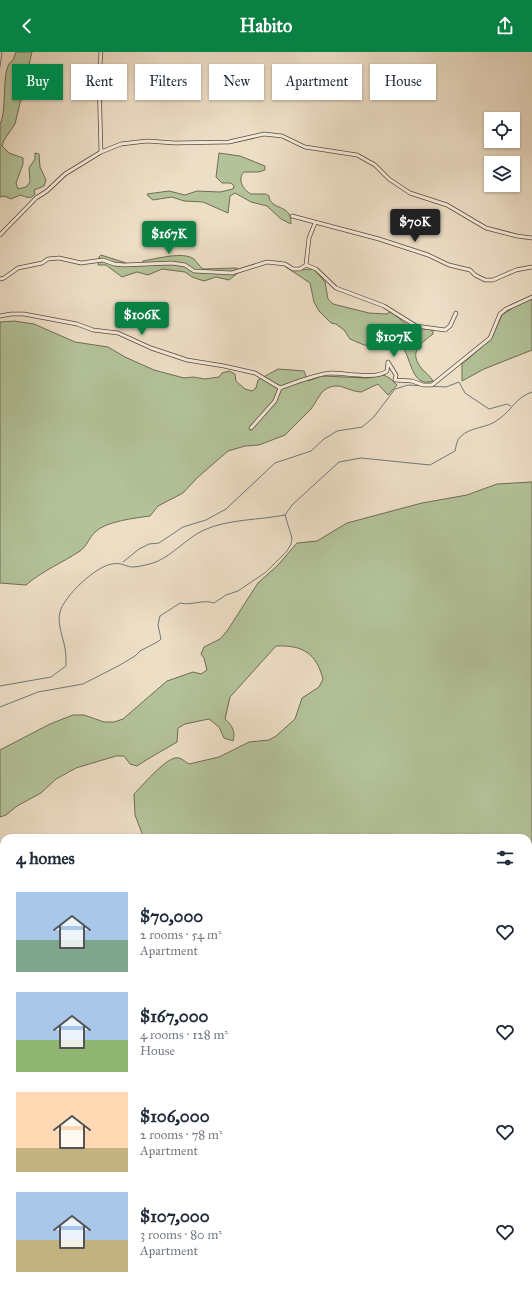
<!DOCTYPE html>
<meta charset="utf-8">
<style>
:root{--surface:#fff;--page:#f6f6f7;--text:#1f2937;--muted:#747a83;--accent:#0b8043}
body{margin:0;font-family:"IM FELL Great Primer",serif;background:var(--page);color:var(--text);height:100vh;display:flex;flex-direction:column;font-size:15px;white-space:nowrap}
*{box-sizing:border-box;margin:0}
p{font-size:13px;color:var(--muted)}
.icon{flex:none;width:22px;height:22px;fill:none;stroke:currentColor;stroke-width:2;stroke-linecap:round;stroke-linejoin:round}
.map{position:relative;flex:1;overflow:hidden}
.sheet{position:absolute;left:0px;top:782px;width:532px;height:456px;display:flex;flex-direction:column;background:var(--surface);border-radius:12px 12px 0 0;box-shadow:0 1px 3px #0004}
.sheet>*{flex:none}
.banner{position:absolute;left:12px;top:12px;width:508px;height:36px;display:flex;gap:8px}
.buttons{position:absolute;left:484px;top:60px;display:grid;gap:8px}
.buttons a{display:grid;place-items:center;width:36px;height:36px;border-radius:0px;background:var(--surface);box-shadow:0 1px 3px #0004;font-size:20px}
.price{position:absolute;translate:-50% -34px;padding:0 9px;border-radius:4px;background:var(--accent);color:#fff;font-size:13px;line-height:26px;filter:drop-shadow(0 1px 2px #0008)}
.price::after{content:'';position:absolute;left:50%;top:24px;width:12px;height:9px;margin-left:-6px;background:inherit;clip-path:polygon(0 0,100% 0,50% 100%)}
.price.active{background:#222;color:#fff}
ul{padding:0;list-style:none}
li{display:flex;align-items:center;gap:12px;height:100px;padding:0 16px}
li span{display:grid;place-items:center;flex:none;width:112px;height:80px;border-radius:0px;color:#555}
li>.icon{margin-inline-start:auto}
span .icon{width:48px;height:48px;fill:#fffc;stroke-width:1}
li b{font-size:17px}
h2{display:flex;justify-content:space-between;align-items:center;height:48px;padding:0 16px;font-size:17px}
.tag{padding:0 14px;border-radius:0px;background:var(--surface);box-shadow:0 1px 3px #0004;font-size:14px;line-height:36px}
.tag.active{background:var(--accent);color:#fff}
header{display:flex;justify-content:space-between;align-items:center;height:52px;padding:0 16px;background:var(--accent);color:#fff;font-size:18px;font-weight:800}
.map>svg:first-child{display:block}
.green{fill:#b3c299;stroke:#706c53}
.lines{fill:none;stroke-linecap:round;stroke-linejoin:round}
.stream{stroke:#717878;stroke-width:1}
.minor-casing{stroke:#5e493b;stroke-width:4.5}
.minor{stroke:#f3eada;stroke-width:3}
</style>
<header><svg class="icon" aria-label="back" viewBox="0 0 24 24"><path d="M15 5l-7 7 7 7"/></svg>Habito<svg class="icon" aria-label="share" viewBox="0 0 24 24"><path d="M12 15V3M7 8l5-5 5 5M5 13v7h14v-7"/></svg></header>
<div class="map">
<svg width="532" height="1238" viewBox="0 0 532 1238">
<rect width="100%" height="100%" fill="#eddec6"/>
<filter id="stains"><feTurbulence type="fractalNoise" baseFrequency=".005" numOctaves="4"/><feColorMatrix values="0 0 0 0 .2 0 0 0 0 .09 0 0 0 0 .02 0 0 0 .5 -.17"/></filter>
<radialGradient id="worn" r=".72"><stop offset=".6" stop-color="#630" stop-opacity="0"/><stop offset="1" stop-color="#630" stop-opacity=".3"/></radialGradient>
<g class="green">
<path d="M 16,0 L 32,0 L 15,72 L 4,88 L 2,94 L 9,101 L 23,106 L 23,112 L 16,131 L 18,137 L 26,135 L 30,130 L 29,116 L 35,107 L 35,101 L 39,102 L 40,115 L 46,128 L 44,134 L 34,138 L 35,142 C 30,148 27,145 20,143 L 11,147 L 4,144 L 0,145 L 0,72 C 8,58 0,14 13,8 Z"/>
<path d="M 219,101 L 240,104 L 265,114 L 265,118 L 259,120 L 244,120 C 237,127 243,138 251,142 L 266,142 L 269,144 C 270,159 292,151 291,172 L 281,167 L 267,154 L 251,150 L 235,141 L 230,144 L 228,161 L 203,150 L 184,149 L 172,145 L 153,148 L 148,144 L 147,142 L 169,139 L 185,143 L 197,139 L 220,140 L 233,137 L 234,134 L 231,131 L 222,131 L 216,125 Z"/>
<path d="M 101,203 L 126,211 L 128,214 L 142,213 L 143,209 C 156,207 183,199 194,207 C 197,210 199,214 203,217 L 237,216 L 239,220 L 229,228 L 216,225 L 204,229 L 192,225 L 185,220 L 162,217 L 148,223 L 137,220 L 122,225 L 106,213 L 98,213 L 99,205 Z"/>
<path d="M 288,214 L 300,218 L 312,217 L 316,219 L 325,230 L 328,247 L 333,252 L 369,261 L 386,262 L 391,260 C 399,265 406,275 415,276 C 422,278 427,275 433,279 L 433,282 C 420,292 408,300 422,317 C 426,321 430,324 433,329 C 410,337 412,303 400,292 L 387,295 L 364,293 L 350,287 L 344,278 L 336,272 L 331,271 L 319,259 L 314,250 L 310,231 L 286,215 Z"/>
<path d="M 532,247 L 532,298 L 484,317 L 462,329 L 462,312 L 491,287 L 502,263 L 514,255 Z"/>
<path d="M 14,269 L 34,272 L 75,290 L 108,295 L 125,305 L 154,318 L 184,326 L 193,325 L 205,327 L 219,325 L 222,321 L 229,319 L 235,322 L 236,329 L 245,337 L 252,339 L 256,336 L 258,328 L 278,317 L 304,319 L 308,329 L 322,324 L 367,326 L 384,323 L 391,327 L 397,333 L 388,343 L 378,332 L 361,340 C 345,339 338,327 322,340 L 311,357 L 285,383 L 259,393 L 245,394 L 228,399 L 197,426 L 183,441 L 158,454 L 150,464 C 136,466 106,469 95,480 C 89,486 87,494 80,499 C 62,511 42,519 26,533 L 0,531 L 0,270 Z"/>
<path d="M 532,430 L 532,1121 L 528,1121 L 528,786 L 129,786 L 143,784 L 135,763 L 134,742 C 142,734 164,708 175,706 C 181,705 184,709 189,712 L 219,705 L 249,690 L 269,688 L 276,684 L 295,667 L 302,646 L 319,635 L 323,627 C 316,601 303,593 276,594 L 230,645 L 225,667 C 232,673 236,680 233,689 L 224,686 L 219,675 L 209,667 L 185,672 L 178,676 L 177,690 C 164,698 150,705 137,714 L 130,712 L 124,704 L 116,704 L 76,716 L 56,727 L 41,741 L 17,754 L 6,763 L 0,765 L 0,698 L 50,672 L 73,663 L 84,663 L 104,670 L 114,670 L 123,667 L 167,629 L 193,620 L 201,622 L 207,618 L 204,606 L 201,602 L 204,595 L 220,587 L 227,579 L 258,531 L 278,513 L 297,491 L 317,489 L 347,471 L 422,451 L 467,443 L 497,432 Z"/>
<path d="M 0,841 L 4,845 L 4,1198 L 0,1199 Z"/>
</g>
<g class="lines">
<g class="stream">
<path d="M 0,15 L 2,0"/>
<path d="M 123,510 L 139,497 L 149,492 L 159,491 L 183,475 L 206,468 L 226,457 L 275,411 L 311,399 L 324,387 L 337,379 L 362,375 L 373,366 L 395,337 L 408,333 L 446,335 L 459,330 L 465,341 L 489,357 L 507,352 L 511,354"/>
<path d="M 0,634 L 51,625 L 66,614 C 66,608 66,602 65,596 C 63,585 57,572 60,560 C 64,544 96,514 112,512 C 122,510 126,515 133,515 C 139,515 150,512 156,510 C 174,502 187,486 204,478 C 228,467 260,468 285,463 L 292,453 L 339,410 L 361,406 L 430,413 L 455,399 C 456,394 457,388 460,385 C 471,374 487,377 499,367 C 512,358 516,345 532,340"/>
<path d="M 0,655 L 38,640 L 83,632 L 120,613 L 135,604 L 140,599 L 159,589 L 161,587 L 158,573 L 160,564 L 180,551 C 192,554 202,547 214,551 L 226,543 L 238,539 L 266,520 L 287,499 L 291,492 L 292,486 L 285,463"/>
</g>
<defs>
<g id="minor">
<path d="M 101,100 L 99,27 L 101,0"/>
<path d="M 292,164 L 379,187 L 428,203 L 449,213 L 470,218 L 475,223 L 485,228 L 493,228 L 516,218 L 532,215"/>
<path d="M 0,183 L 36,146 L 47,139 L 65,122 L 101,100 L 121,92 L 147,89 L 175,91 L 229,90 L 264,82 L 282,84 L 305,95 L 357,103 L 375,113 L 389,127 L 410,141 L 447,153 L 486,176 L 517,184 L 532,186"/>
<path d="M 306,213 L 316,217 L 336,236 L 384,254 L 416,274 L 445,278 L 450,274 L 456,261"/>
<path d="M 0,227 L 4,226 L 18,216 L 42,211 L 48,207 L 59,206 L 81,211 L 103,208 L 114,212 L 124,213 L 172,211 L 185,213 L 194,219 L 232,221 L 267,210 L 285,212 L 293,217 L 300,217 L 306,213 L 309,186 L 315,171"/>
<path d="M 0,264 L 11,262 L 24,262 L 77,272 L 93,278 L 118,281 L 151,296 L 187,308 L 224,314 L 255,321 L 280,336"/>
<path d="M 251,376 L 275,349 L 280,336 C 294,331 316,322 331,321 C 345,321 376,328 387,319 L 388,310 L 396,323 L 395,328 L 412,329 L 423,333 L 432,333 L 490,286 L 500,262 L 506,257 L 532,245"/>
<path d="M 0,1031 L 4,1035"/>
<path d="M 528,1124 L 532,1124"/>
<path d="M 92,1234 L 102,1238"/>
<path d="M 255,1234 L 259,1238"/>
<path d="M 269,1238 L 280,1234"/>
<path d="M 483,1238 L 485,1234"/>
</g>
</defs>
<use href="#minor" class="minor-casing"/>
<use href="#minor" class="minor"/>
</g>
<rect width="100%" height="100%" filter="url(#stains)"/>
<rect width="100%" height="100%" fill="url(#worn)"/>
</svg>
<div class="buttons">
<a><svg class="icon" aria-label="locate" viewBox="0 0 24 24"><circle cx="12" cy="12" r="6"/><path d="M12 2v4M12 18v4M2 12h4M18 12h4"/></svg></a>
<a><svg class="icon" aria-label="layers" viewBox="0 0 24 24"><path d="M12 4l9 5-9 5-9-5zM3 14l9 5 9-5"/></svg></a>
</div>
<b class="price active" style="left:415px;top:191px">$70K</b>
<b class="price" style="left:169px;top:203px">$167K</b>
<b class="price" style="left:142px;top:284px">$106K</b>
<b class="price" style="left:394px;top:306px">$107K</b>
<div class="banner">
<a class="tag active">Buy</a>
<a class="tag">Rent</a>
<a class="tag">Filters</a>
<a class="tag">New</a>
<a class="tag">Apartment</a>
<a class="tag">House</a>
</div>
<section class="sheet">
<h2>4 homes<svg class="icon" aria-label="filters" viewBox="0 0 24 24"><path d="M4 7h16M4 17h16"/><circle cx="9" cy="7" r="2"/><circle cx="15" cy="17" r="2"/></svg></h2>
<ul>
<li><span style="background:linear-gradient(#a9c7e8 60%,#7fa58c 0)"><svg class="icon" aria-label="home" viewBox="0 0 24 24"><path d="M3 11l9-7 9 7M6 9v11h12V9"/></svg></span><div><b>$70,000</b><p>2 rooms · 54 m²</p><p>Apartment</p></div><svg class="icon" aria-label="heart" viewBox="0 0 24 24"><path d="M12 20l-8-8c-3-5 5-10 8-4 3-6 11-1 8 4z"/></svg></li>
<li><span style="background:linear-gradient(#a9c7e8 60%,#8fb573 0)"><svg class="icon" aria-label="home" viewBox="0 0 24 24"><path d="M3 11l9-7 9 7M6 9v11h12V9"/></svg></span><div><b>$167,000</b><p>4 rooms · 128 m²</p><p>House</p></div><svg class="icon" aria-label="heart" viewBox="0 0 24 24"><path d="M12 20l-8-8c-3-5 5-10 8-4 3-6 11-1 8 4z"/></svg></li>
<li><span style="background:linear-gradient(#ffd9b3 70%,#c2b280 0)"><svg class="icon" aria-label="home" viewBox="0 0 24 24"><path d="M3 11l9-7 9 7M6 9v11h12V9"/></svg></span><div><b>$106,000</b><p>2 rooms · 78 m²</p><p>Apartment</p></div><svg class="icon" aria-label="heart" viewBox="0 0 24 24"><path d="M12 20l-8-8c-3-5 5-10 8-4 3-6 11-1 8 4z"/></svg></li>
<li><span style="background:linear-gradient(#a9c7e8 60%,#c2b280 0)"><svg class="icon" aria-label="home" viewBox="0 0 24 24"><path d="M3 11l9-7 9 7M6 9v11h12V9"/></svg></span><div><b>$107,000</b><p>3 rooms · 80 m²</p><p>Apartment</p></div><svg class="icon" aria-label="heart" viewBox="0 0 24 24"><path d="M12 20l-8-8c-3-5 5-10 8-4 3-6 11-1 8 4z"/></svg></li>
</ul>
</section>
</div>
